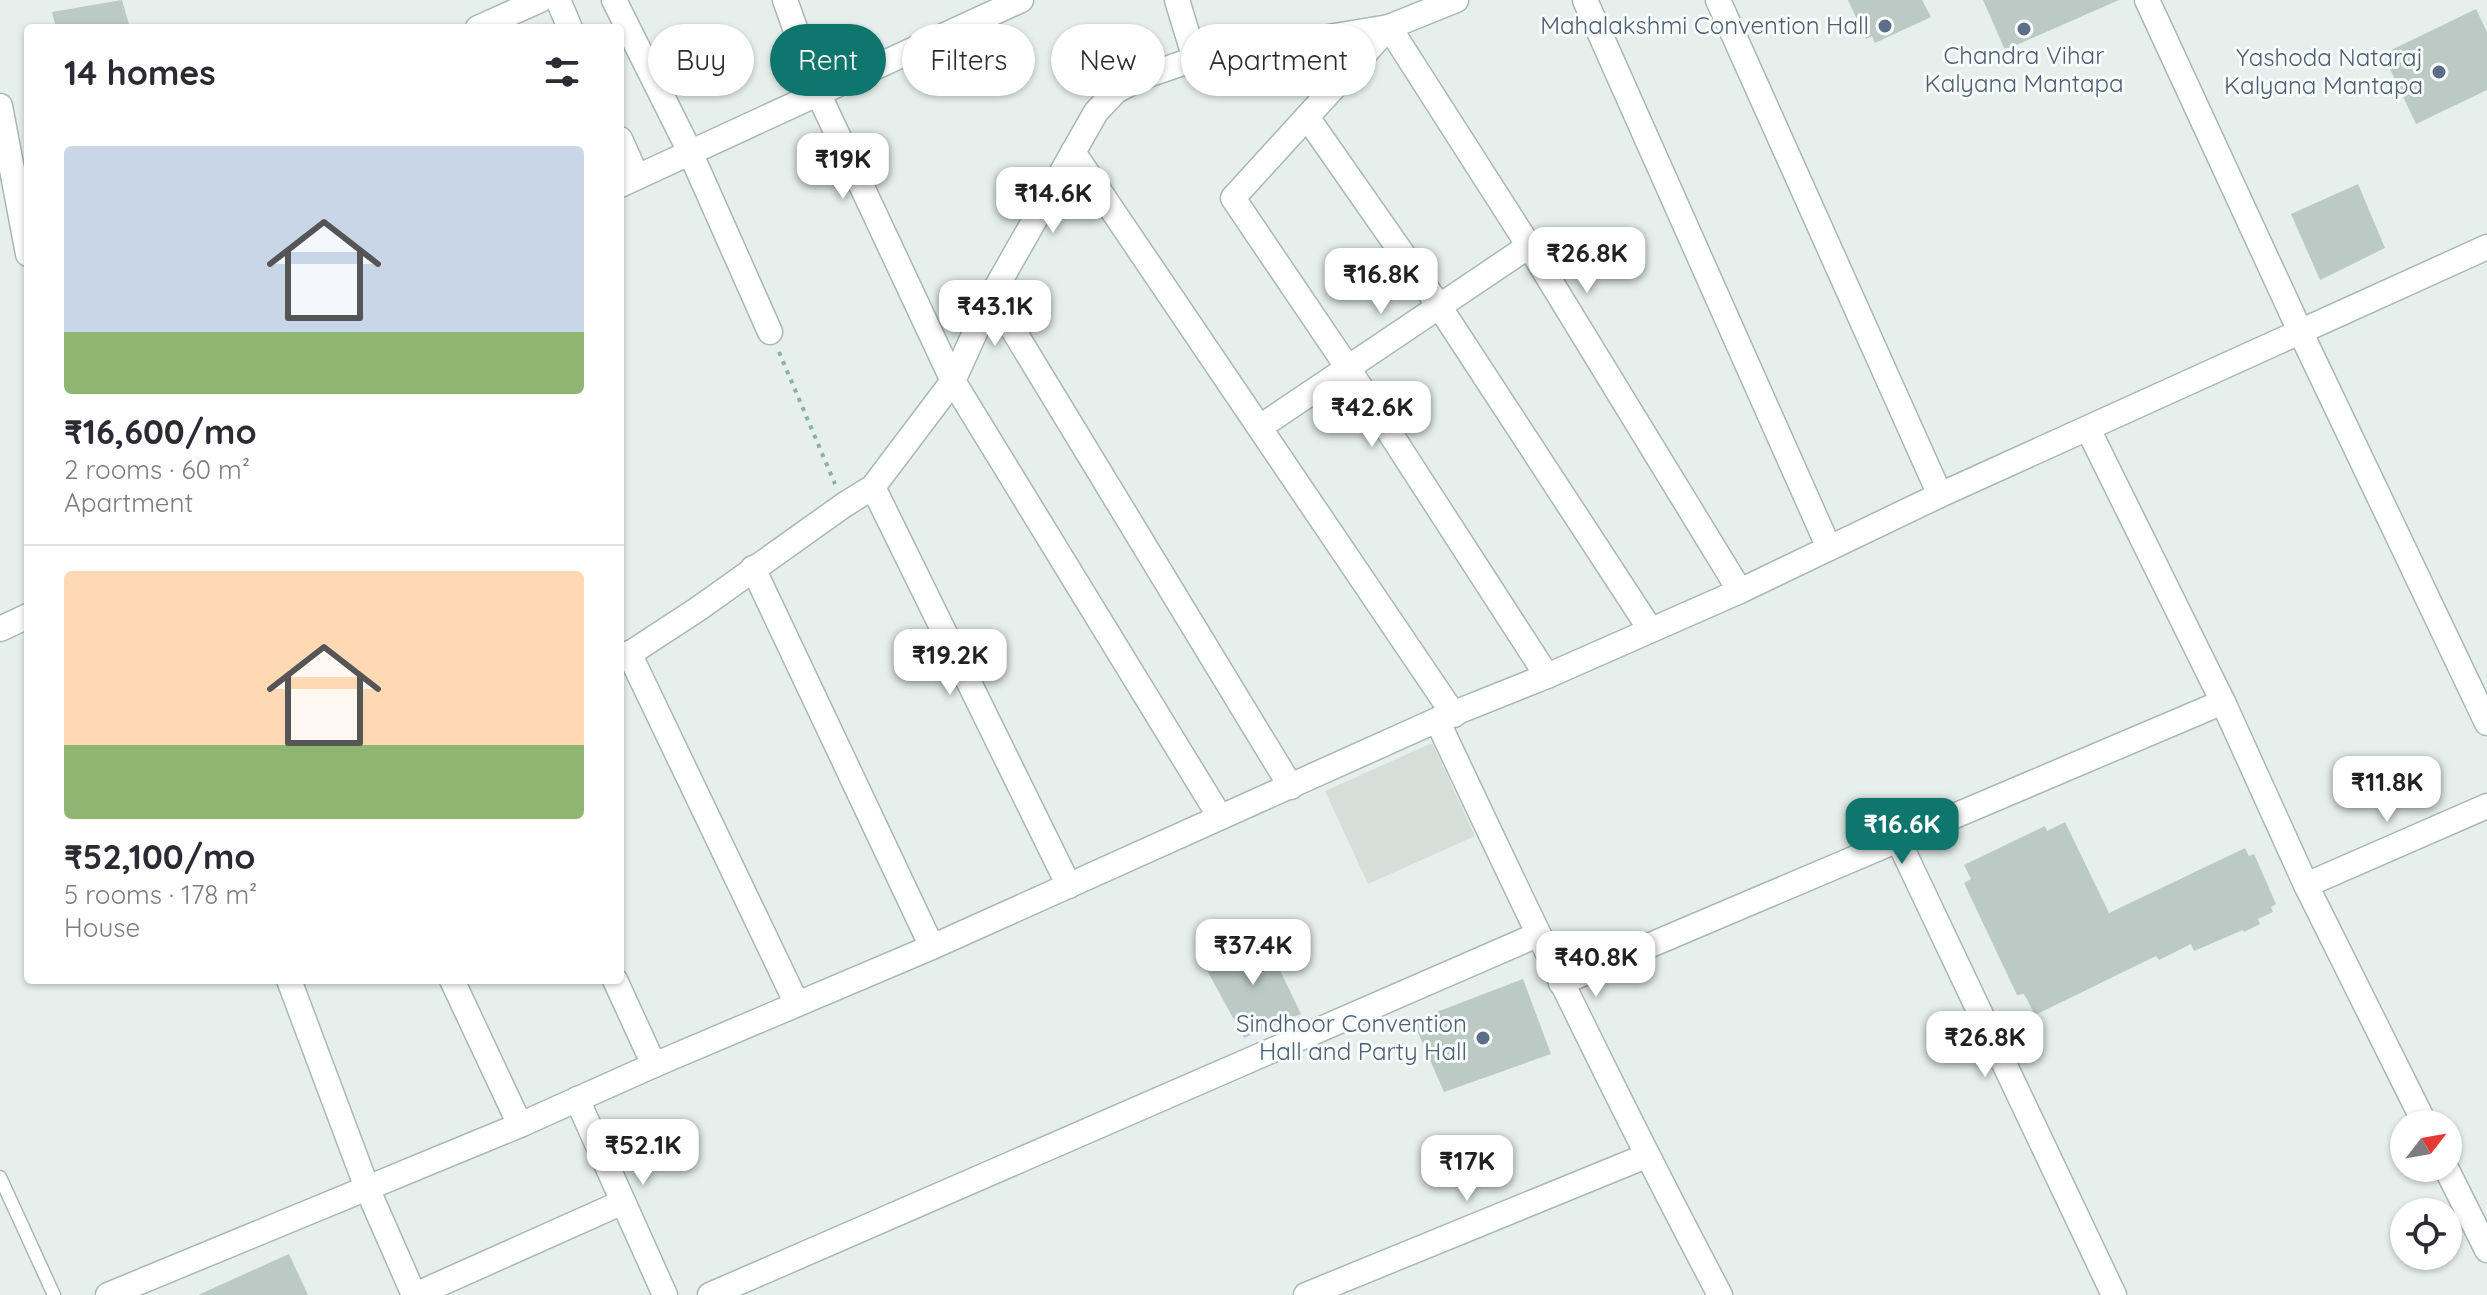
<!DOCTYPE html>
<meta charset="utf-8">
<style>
:root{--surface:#fff;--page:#f7f7f7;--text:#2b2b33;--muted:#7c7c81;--line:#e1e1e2;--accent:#0f766e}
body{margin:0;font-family:Quicksand,sans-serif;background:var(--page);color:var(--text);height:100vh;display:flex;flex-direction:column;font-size:30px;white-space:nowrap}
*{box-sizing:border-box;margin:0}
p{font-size:26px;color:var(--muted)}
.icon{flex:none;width:44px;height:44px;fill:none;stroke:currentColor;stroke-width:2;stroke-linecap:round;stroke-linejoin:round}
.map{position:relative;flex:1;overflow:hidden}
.drawer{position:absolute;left:24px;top:24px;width:600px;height:960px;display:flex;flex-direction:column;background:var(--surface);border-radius:8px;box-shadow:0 2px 6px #0004}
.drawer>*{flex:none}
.hud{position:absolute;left:648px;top:24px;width:760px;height:72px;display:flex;gap:16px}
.needle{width:52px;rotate:59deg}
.tools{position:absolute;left:2390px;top:1110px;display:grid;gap:16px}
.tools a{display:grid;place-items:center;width:72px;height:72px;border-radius:50%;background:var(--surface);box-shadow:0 2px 6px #0004;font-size:40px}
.price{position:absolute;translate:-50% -68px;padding:0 18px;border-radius:16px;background:#fff;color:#222;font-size:26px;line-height:52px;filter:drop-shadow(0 2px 4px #0008)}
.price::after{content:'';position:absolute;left:50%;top:48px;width:24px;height:18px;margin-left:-12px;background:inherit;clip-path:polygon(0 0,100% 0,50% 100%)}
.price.on{background:var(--accent);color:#fff}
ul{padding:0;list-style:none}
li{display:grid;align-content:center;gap:16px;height:424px;padding:0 40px}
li+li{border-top:2px solid var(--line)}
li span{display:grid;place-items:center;height:248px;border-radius:8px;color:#555}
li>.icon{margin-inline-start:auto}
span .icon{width:144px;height:144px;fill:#fffc;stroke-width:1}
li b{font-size:34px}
h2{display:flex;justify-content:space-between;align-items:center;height:96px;padding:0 40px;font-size:34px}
.tag{padding:0 28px;border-radius:36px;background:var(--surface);box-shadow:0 2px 6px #0004;font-size:28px;line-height:72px}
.tag.on{background:var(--accent);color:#fff}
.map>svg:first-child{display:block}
.built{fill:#d4dfda}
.building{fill:#bbcac4}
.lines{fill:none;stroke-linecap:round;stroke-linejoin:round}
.lane-casing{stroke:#a8b8b2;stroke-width:15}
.street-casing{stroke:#a8b8b2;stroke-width:27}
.path{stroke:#86b3a5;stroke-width:4;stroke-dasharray:4 6;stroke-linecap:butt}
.lane{stroke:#fff;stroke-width:12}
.street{stroke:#fff;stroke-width:24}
.service-dot{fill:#5c6f8a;stroke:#f7fbf9;stroke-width:3}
.labels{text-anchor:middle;stroke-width:6;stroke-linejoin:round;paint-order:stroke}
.service-label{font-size:24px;fill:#4e5e75;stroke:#f7fbf9;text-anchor:end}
</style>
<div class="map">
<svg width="2487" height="1295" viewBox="0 0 2487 1295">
<rect width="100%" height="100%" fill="#e6efeb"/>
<path class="built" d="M 1432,743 L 1475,836 L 1368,884 L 1325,791 Z"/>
<g class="building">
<path d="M 122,0 L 130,28 L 56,28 L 52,12 Z"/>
<path d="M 1848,0 L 1922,0 L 1931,17 L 1875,43 L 1872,36 L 1866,39 Z"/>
<path d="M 1983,0 L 2119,0 L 2005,50 Z"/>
<path d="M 2476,9 L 2487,32 L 2487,90 L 2416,124 L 2383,54 Z"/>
<path d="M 2358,184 L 2385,248 L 2320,280 L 2291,214 Z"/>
<path d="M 2065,822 L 2109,913 L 2245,848 L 2249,856 L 2254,854 L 2276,904 L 2271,907 L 2273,912 L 2258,919 L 2260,924 L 2244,932 L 2243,930 L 2194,951 L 2191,944 L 2159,960 L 2156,956 L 2035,1015 L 2024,994 L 2017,995 L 1964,883 L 1971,879 L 1964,865 L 2045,826 L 2047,831 Z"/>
<path d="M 1263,935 L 1301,1014 L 1244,1038 L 1203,963 Z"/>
<path d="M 1523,979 L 1551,1054 L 1444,1092 L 1413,1021 Z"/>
<path d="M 289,1254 L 308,1295 L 198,1295 Z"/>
</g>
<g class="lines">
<defs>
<path id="lane" d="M 0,1177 L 54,1295"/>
<g id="street">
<path d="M 558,0 L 570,28"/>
<path d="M 614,0 L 690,152 L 770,332"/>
<path d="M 785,0 L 818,93 L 953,381 L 1220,817"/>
<path d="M 1177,0 L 1195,59"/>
<path d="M 1585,0 L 1829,548"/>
<path d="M 1718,0 L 1940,495"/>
<path d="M 2147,0 L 2300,331 L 2487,723"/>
<path d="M 1389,27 L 1233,198 L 1348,368 L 1547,676"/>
<path d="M 1389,27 L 1529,246 L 1740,591"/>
<path d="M 478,28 L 540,0"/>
<path d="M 0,106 L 28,254"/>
<path d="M 1307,117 L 1439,306 L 1650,629"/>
<path d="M 620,139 L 637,177"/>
<path d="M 1073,152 L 1454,715"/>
<path d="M 620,185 L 1021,0"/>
<path d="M 992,295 L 1291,787"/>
<path d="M 1260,427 L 1529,246"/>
<path d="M 2088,429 L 2223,702 L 2306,885 L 2425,1124"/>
<path d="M 873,487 L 1069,886"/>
<path d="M 753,568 L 932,947"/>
<path d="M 0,629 L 28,616"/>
<path d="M 629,653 L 797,1004"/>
<path d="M 620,660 L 698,609 L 844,505 L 873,487 L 953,381 L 992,295 L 1096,112 L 1116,91 L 1142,77 L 1195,59 L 1389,27 L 1456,0"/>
<path d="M 1437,720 C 1528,914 1620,1106 1720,1295"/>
<path d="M 1899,842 L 2114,1295"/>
<path d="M 2306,885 L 2487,806"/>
<path d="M 289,980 L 367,1188 L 414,1295"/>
<path d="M 452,980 L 520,1125"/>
<path d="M 615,980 L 654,1065"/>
<path d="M 1561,983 L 2223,702"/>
<path d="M 577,1099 L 665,1295"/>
<path d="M 2446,1168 L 2487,1250"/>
<path d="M 108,1295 L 520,1125 L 654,1065 L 932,947 L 1437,720 L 1547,676 L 1740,591 L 1940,495 L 2487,247"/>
<path d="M 415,1295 L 623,1202"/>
<path d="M 710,1295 L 1537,935"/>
<path d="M 1306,1295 L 1646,1156"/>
</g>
</defs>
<use href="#lane" class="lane-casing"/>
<use href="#street" class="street-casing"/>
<path class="path" d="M 779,352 L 835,484"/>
<use href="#lane" class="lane"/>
<use href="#street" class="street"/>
</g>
<g class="service-dot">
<circle cx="1885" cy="26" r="8"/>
<circle cx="2024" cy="29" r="8"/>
<circle cx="2439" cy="72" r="8"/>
<circle cx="1483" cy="1038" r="8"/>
</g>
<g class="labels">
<g class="service-label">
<text x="1869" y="34">Mahalakshmi Convention Hall</text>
<text x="2024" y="64" text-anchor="middle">Chandra Vihar<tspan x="2024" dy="28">Kalyana Mantapa</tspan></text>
<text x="2423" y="66">Yashoda Nataraj<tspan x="2423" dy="28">Kalyana Mantapa</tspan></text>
<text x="1467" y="1032">Sindhoor Convention<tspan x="1467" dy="28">Hall and Party Hall</tspan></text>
</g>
</g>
</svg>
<div class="tools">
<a><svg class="needle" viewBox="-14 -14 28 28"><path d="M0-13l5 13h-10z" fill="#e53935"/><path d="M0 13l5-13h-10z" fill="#7c7c81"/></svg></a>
<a><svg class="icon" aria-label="locate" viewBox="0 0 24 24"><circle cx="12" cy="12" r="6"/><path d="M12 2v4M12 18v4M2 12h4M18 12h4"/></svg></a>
</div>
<b class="price" style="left:843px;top:201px">₹19K</b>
<b class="price" style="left:1053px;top:235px">₹14.6K</b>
<b class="price" style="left:1587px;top:295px">₹26.8K</b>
<b class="price" style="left:1381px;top:316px">₹16.8K</b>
<b class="price" style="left:995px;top:348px">₹43.1K</b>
<b class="price" style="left:1372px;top:449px">₹42.6K</b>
<b class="price" style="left:950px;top:697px">₹19.2K</b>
<b class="price" style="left:2387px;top:824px">₹11.8K</b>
<b class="price on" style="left:1902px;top:866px">₹16.6K</b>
<b class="price" style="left:1253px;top:987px">₹37.4K</b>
<b class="price" style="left:1596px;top:999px">₹40.8K</b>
<b class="price" style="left:1985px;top:1079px">₹26.8K</b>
<b class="price" style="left:643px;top:1187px">₹52.1K</b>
<b class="price" style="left:1467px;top:1203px">₹17K</b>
<div class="hud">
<a class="tag">Buy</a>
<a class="tag on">Rent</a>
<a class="tag">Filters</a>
<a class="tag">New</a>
<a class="tag">Apartment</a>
</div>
<section class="drawer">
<h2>14 homes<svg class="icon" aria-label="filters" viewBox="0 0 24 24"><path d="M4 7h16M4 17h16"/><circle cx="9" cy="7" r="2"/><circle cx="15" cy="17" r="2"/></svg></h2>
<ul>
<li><span style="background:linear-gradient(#c9d6e8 75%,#8fb573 0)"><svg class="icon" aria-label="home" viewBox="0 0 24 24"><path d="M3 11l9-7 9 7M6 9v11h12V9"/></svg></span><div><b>₹16,600/mo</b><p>2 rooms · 60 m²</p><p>Apartment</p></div></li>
<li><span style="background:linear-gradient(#ffd9b3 70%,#8fb573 0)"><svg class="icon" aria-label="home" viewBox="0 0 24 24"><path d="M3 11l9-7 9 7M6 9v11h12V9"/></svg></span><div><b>₹52,100/mo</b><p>5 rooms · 178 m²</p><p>House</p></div></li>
</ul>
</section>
</div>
